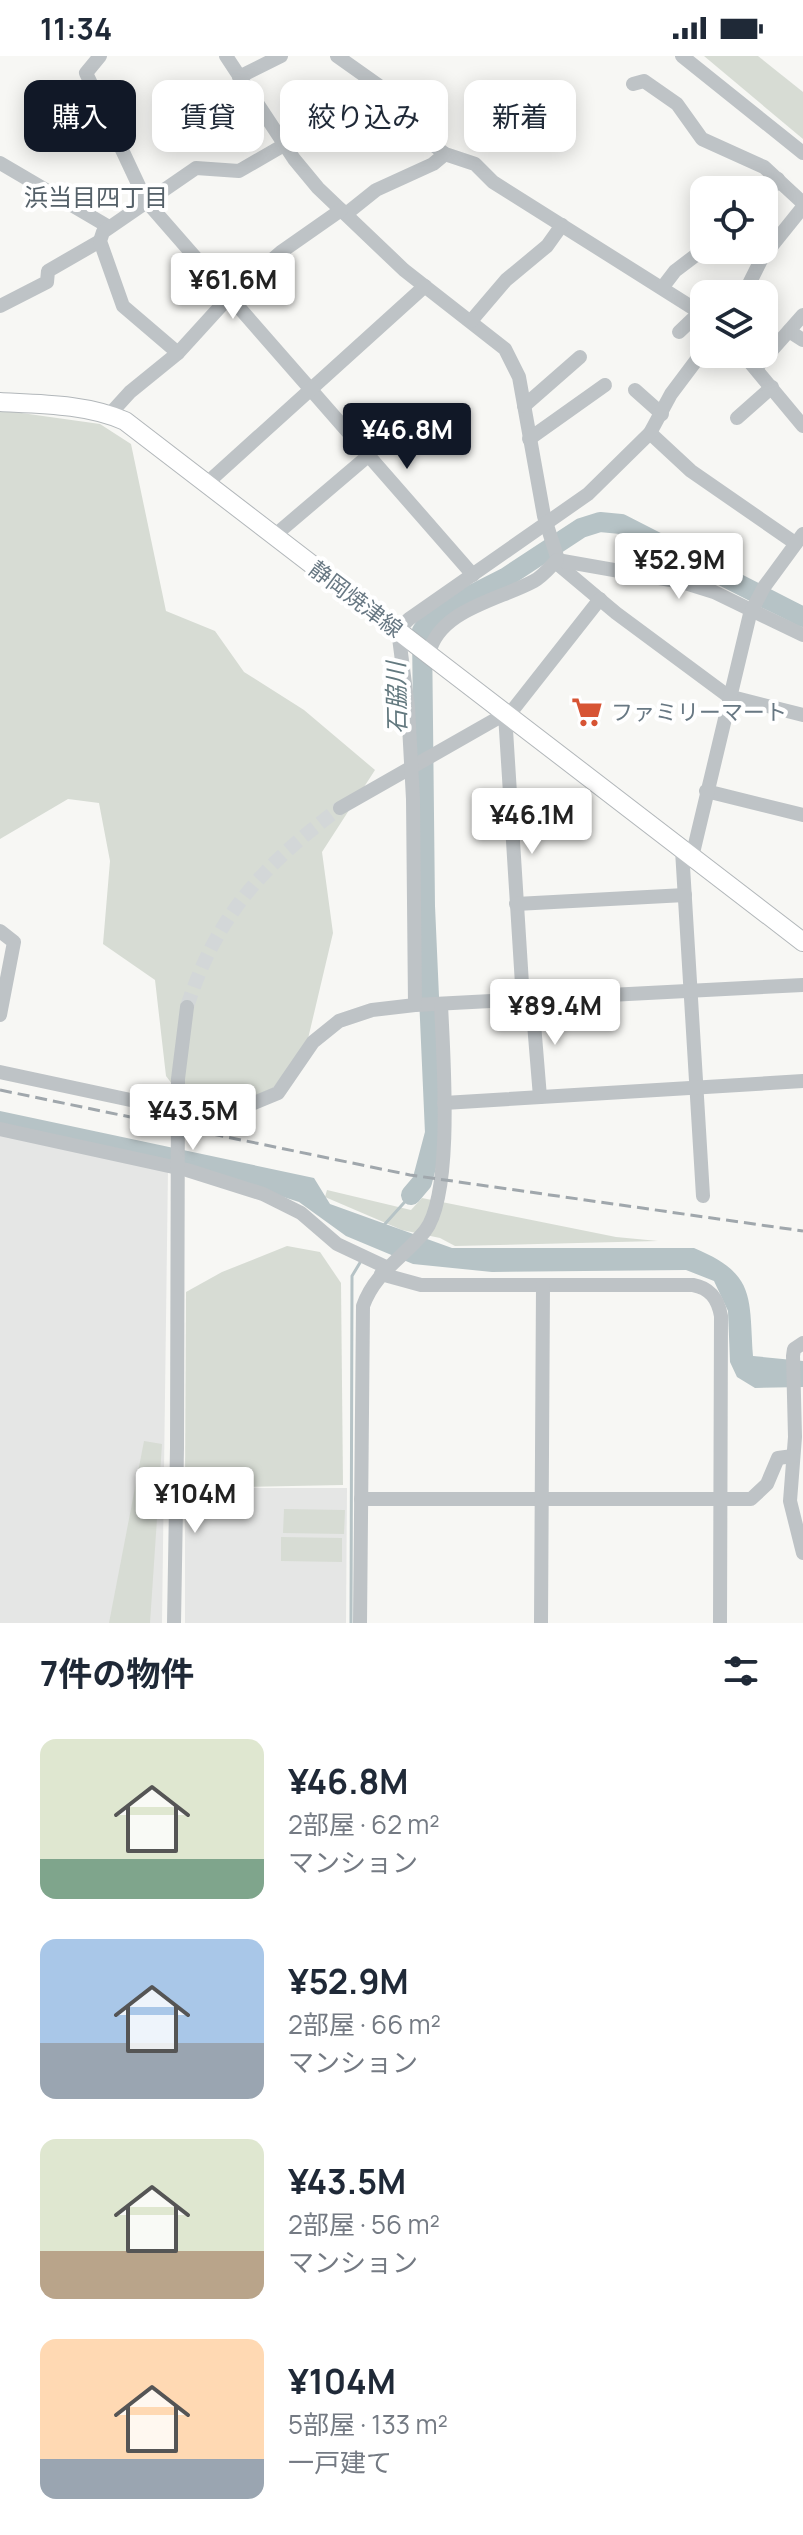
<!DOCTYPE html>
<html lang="ja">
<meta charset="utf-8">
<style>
:root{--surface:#fff;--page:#f2f2f3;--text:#1f2937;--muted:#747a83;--accent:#111827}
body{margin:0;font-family:Manrope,"Noto Sans JP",sans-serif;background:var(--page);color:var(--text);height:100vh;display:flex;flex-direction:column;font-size:30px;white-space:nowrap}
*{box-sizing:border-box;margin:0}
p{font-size:26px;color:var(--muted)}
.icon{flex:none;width:44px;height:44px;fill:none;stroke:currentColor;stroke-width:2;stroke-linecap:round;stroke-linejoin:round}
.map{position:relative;height:1567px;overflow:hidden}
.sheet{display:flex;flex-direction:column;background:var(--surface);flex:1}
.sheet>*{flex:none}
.banner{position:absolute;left:24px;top:24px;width:756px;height:72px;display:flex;gap:16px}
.controls{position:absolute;left:690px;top:120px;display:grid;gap:16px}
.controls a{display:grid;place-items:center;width:88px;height:88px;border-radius:16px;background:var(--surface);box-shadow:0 4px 20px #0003;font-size:40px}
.price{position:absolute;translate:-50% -68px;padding:0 18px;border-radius:8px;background:#fff;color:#222;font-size:26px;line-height:52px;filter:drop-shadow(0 2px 4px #0008)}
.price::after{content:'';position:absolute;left:50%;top:48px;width:24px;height:18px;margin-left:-12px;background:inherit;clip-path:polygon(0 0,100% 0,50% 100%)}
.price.on{background:var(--accent);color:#fff}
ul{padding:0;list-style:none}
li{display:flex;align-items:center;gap:24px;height:200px;padding:0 40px}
li span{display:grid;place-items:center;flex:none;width:224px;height:160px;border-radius:16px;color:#555}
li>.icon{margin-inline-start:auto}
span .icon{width:96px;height:96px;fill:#fffc;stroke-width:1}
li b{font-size:34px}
h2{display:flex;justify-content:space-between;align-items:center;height:96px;padding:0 40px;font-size:34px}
.pill{padding:0 28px;border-radius:16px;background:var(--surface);box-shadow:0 4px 20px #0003;font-size:28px;line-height:72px}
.pill.on{background:var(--accent);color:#fff}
.status{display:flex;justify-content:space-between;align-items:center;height:56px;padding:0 40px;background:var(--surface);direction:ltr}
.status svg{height:22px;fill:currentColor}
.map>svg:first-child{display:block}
.built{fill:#e5e6e5}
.green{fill:#d7dcd4}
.water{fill:#b6c3c6}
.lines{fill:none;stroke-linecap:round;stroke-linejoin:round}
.stream{stroke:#b6c3c6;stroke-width:3}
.river{stroke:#b6c3c6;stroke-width:20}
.minor-tunnel{stroke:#d3d7d8;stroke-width:14;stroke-dasharray:14 7;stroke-linecap:butt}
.major-casing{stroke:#b2b7ba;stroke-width:20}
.minor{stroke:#bec3c6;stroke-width:14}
.major{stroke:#fff;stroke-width:18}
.rail{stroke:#a0a7ac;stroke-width:3;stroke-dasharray:12 6;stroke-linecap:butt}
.minor-bridge{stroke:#bec3c6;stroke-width:14}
.labels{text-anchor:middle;stroke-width:8;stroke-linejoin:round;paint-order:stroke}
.street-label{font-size:22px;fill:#687883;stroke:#fff}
.poi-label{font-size:22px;fill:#687883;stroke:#fff;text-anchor:start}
.neighbourhood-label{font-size:24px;fill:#556169;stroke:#fff}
.water-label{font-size:24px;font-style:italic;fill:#63797f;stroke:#fff}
</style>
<div class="status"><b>11:34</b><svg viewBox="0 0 49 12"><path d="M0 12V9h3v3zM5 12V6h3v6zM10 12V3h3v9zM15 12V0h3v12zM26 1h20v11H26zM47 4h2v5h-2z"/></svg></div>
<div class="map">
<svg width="803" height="1567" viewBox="0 0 803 1567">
<rect width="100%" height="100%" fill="#f7f7f4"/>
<g class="built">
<path d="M 0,1077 L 168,1113 L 162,1567 L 0,1567 Z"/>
<path d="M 185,1432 L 347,1432 L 346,1567 L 185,1567 Z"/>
</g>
<g class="green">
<path d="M 704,0 L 758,0 L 803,36 L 803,83 Z"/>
<path d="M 0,354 L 100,368 L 131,388 L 166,555 L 215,575 L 244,616 L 304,654 L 375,714 L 322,796 L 333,877 L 307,987 L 273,1032 L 221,1056 L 188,1049 L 166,1020 L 155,924 L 103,888 L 110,805 L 99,747 L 68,743 L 0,783 Z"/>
<path d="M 327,1134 L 411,1154 L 422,1142 L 616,1181 L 658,1185 L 455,1190 L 440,1182 L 402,1174 L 325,1141 Z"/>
<path d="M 287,1190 L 320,1196 L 341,1227 L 343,1429 L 185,1432 L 186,1236 L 222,1216 Z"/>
<path d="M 144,1385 L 162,1388 L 150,1567 L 109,1567 Z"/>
<path d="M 284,1453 L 345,1454 L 344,1478 L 283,1477 Z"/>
<path d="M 281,1481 L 342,1482 L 342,1506 L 281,1505 Z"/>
</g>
<g class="water">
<path d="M 768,534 L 803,550 L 803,570 L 758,550 Z"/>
<path d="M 0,1055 L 314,1122 L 330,1148 L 452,1192 L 694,1192 C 756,1218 749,1240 753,1300 L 803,1305 L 803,1331 L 755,1332 L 737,1321 L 730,1306 L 728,1255 L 714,1225 L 686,1214 L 492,1216 L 413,1208 L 346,1180 L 299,1146 L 191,1111 L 0,1069 Z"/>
</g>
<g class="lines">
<g class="stream">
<path d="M 384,1169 L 411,1139"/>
<path d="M 351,1567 L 352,1220 L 361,1205"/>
</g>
<path class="river" d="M 411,1139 L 422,1126 L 435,1077 L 425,850 L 422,575 L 436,557 L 505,522 L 581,472 L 600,466 L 621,468 L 803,561"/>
<path class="minor-tunnel" d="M 187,951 C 216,860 264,808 340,752"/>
<defs>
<path id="major" d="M 0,346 C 40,348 88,348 125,365 L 803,886"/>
</defs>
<use href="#major" class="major-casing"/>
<g class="minor">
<path d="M 100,0 L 86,17 L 146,145 L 473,519"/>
<path d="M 226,0 L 294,103 L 318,132 L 404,214 L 505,293 L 519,321 L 544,460 L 560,510 L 616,557 L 728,640 L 803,659"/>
<path d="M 337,0 L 392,39 L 431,87 L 445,98 L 475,108 L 493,126 L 704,259"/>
<path d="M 682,0 L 803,97"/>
<path d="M 239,21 L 281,0"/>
<path d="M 633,28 L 644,25 L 677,48 L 702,83 L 764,111 L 803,147"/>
<path d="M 0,107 L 109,171"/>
<path d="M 764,143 L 778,123"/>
<path d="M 346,158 L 376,134 L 433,108 L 445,98"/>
<path d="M 662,232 L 675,215 L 704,193"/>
<path d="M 744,238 L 762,202 L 803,151"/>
<path d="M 0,250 L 47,226 L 48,215 L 100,185"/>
<path d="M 471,265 L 506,224 L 547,190 L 562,169"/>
<path d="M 789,275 L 803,284"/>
<path d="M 679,276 L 700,256"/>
<path d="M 178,297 L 123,250 L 100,185 L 103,176 L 196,112 L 239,115 L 284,89"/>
<path d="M 743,298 L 803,370"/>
<path d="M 756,312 L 803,259"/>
<path d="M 635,334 L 662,358"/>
<path d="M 524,350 L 580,301"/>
<path d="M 110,358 L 130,336 L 178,297 L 229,241 L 281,196 L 341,154"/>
<path d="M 737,362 L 772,331"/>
<path d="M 650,377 L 691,415 L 795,487"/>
<path d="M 529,383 L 605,329"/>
<path d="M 206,428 L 425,230"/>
<path d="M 274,480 L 368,400"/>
<path d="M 557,504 L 682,526 L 714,536 L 803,579"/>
<path d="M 429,598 C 438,554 499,544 534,525 C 543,520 550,511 557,504"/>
<path d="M 508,660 L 600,543"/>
<path d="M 706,735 L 803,759"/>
<path d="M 340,752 L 505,658 L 523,944"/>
<path d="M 682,794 L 703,1140"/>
<path d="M 692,801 L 750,558 L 764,531 L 803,478"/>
<path d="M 516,848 L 685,839"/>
<path d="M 0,875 L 14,886 L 0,959"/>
<path d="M 532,943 L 540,1041"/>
<path d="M 415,949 L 803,929"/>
<path d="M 0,1016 L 182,1055 L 230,1057 L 278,1037 L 313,986 L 339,965 L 372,954 L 415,949 L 413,743 L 408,651 L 398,574 L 409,563 L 588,438 L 650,377 L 671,338 L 704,294"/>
<path d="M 444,1047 L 803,1025"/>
<path d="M 0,1073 L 187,1114 L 263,1138 L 301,1157 L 337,1188 L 386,1211"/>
<path d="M 381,1218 L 421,1229 L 693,1229 C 710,1232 718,1243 721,1260 L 720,1567"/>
<path d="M 803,1287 L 794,1293 L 793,1300 L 795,1381 L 790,1445 L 803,1497"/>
<path d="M 361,1443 L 751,1443 L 767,1428 L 778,1402 L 793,1400"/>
<path d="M 174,1567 L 177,1391"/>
<path d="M 360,1567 L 363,1250 C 375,1216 403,1202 425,1175 C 454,1137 443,998 441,948"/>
<path d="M 541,1567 L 543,1229"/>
</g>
<use href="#major" class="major"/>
<path class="rail" d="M 0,1034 L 410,1119 L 803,1175"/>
<path class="minor-bridge" d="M 177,1391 L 178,1023 L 187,951"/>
</g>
<defs>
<symbol id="supermarket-bare" viewBox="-9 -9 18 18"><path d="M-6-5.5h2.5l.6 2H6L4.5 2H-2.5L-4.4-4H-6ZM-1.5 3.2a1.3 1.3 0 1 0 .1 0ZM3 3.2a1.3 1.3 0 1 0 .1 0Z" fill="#d75434" stroke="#fff" stroke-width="2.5" paint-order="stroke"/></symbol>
</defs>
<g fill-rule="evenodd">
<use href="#supermarket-bare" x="565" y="634" width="44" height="44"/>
</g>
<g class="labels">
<g class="street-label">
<text transform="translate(356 543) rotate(37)" y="8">静岡焼津線</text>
</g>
<g class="poi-label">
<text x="611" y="664">ファミリーマート</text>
</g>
<g class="neighbourhood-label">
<text x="96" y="150">浜当目四丁目</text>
</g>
<g class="water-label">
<text transform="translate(397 642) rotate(-91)" y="8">石脇川</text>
</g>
</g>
</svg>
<div class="controls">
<a><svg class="icon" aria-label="locate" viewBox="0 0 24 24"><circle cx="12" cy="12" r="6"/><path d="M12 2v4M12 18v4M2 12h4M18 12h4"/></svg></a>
<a><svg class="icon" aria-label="layers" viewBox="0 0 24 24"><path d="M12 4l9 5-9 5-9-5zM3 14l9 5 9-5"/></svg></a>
</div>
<b class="price" style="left:233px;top:265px">¥61.6M</b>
<b class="price on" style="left:407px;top:415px">¥46.8M</b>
<b class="price" style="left:679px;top:545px">¥52.9M</b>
<b class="price" style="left:532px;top:800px">¥46.1M</b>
<b class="price" style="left:555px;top:991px">¥89.4M</b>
<b class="price" style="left:193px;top:1096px">¥43.5M</b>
<b class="price" style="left:195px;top:1479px">¥104M</b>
<div class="banner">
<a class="pill on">購入</a>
<a class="pill">賃貸</a>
<a class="pill">絞り込み</a>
<a class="pill">新着</a>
</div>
</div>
<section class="sheet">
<h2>7件の物件<svg class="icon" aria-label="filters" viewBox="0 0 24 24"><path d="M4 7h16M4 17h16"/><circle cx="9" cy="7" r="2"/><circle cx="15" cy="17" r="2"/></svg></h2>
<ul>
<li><span style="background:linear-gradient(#dfe7d0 75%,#7fa58c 0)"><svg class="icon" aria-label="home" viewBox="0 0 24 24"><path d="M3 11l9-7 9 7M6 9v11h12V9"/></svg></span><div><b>¥46.8M</b><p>2部屋 · 62 m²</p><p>マンション</p></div></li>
<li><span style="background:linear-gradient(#a9c7e8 65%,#9aa5b1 0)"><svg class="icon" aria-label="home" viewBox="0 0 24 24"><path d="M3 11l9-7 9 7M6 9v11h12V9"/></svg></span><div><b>¥52.9M</b><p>2部屋 · 66 m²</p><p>マンション</p></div></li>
<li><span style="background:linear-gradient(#dfe7d0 70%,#b9a48a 0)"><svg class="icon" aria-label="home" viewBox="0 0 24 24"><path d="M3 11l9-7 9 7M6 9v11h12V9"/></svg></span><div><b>¥43.5M</b><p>2部屋 · 56 m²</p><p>マンション</p></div></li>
<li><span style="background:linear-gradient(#ffd9b3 75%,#9aa5b1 0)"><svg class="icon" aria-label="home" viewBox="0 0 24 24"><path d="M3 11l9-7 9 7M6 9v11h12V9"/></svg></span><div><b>¥104M</b><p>5部屋 · 133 m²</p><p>一戸建て</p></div></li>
</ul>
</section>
